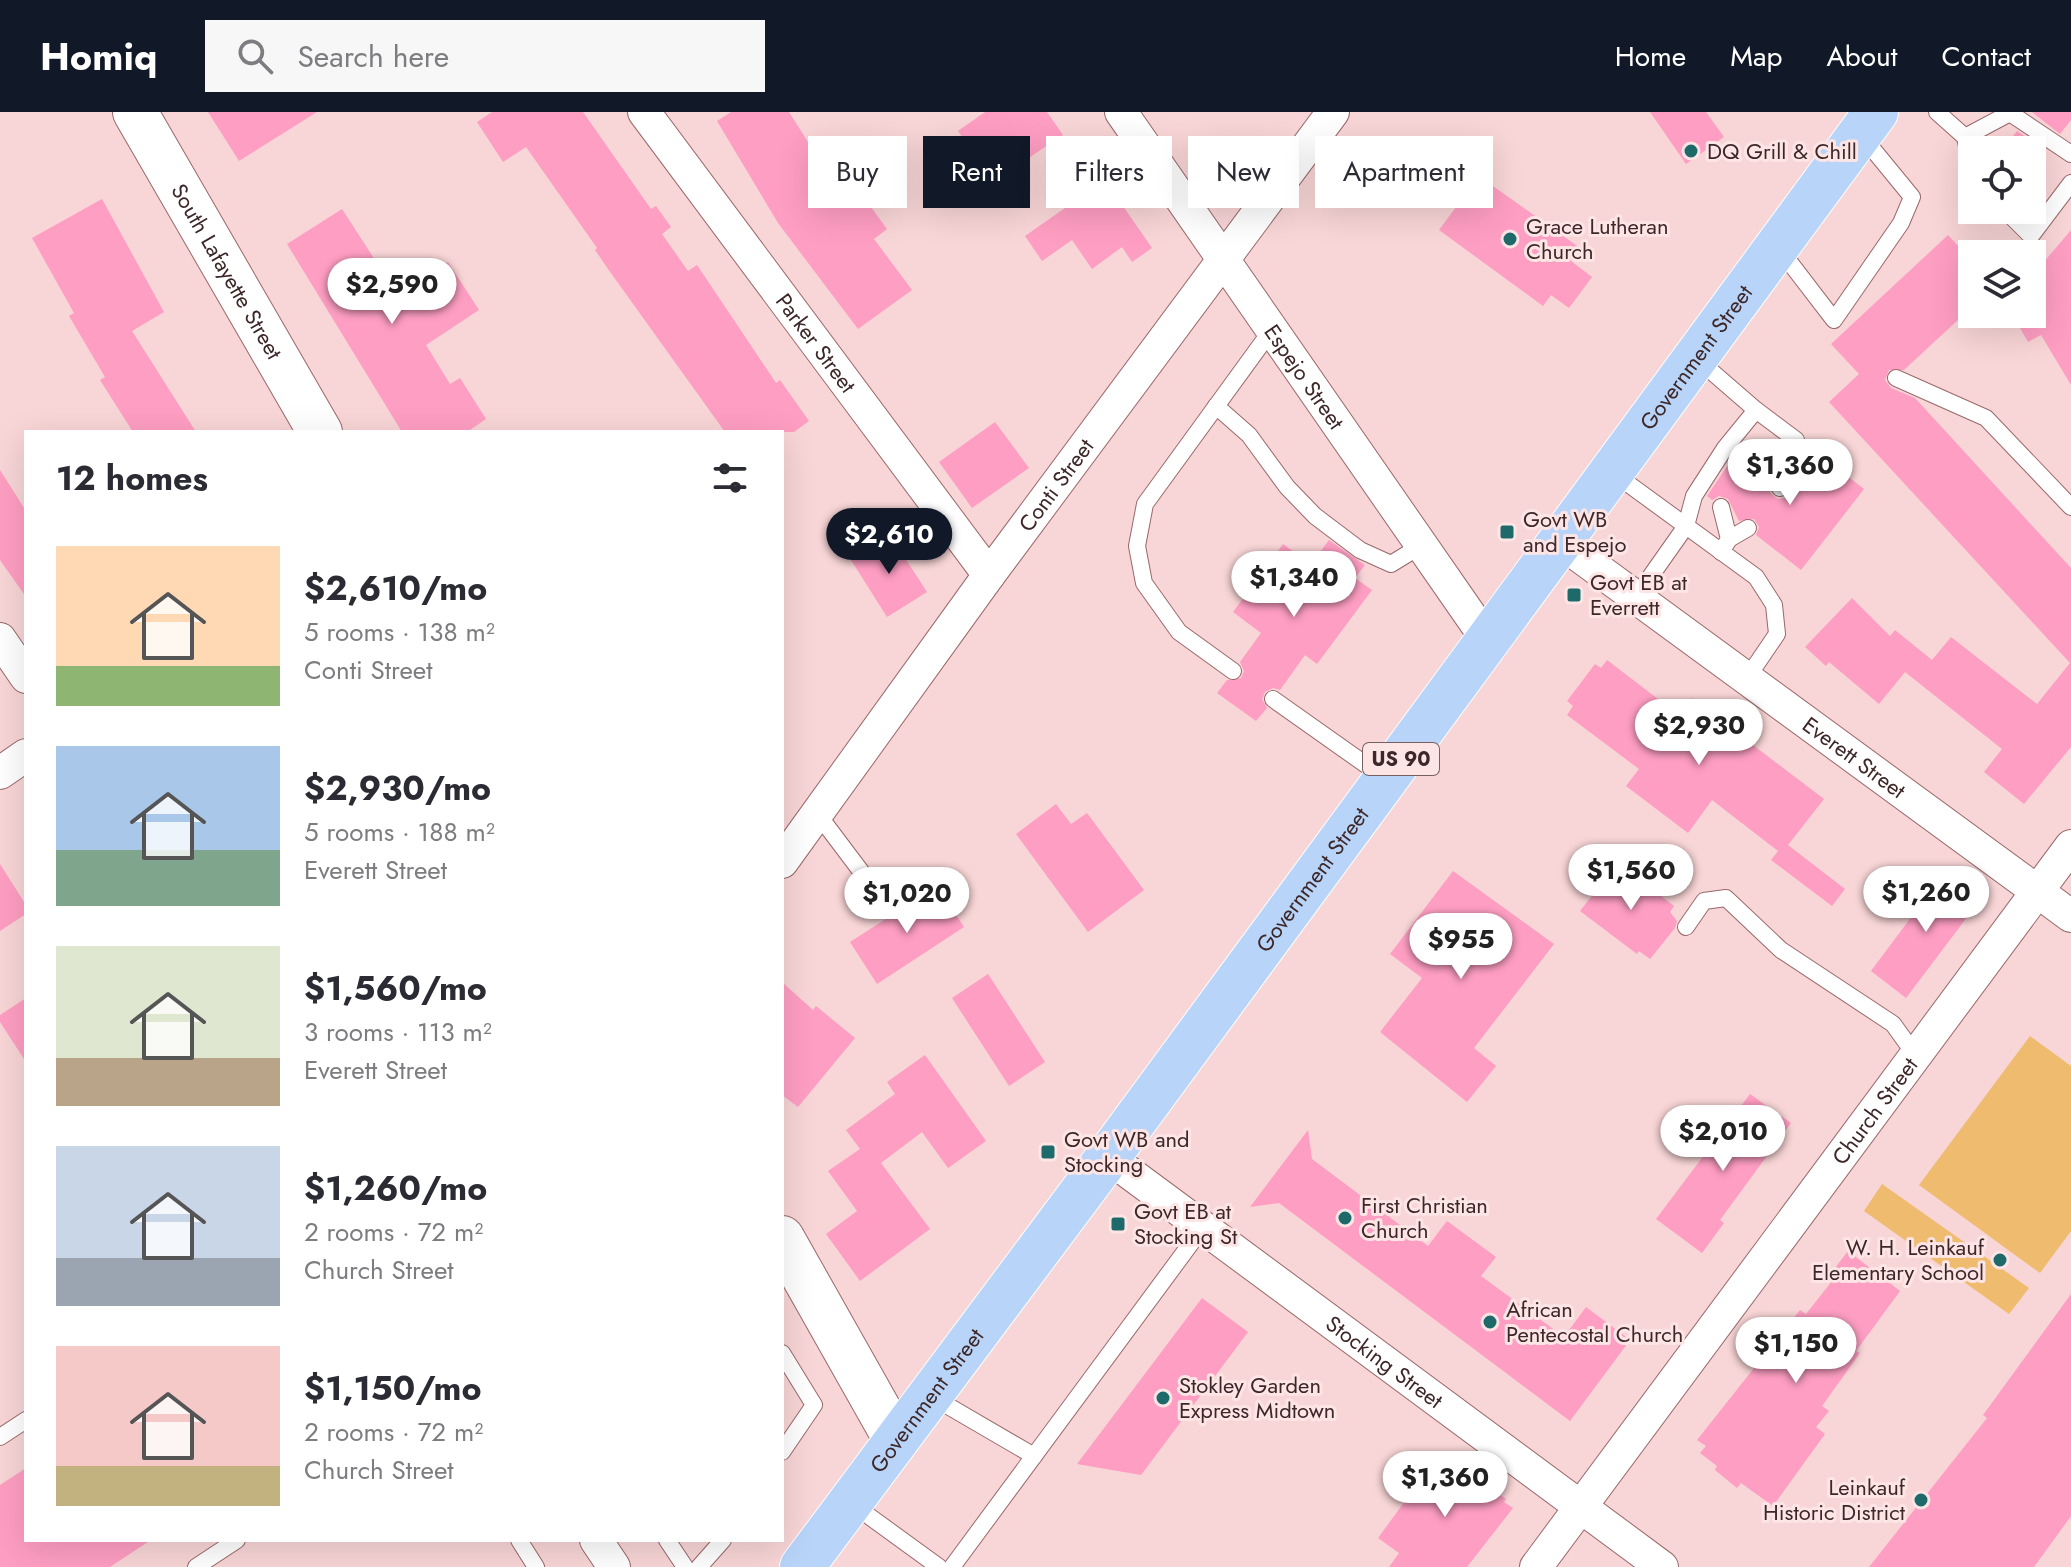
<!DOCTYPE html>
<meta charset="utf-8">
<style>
:root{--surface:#fff;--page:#f7f7f7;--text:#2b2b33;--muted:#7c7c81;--accent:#111827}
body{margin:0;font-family:Jost,sans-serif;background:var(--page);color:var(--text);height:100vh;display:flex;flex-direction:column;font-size:30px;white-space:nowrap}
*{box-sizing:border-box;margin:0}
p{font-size:26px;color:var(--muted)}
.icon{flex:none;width:44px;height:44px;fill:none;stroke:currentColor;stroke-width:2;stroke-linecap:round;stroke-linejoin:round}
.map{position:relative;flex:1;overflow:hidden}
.drawer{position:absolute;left:24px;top:318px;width:760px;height:1112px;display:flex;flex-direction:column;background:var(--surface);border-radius:0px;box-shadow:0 8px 32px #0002}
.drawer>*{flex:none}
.hud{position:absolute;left:808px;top:24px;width:760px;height:72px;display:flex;gap:16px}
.buttons{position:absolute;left:1958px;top:24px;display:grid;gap:16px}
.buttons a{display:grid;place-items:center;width:88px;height:88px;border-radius:0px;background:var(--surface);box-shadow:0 8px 32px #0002;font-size:40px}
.price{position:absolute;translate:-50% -68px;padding:0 18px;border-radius:28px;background:#fff;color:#222;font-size:26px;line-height:52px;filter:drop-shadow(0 2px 4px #0008)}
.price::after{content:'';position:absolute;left:50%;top:48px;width:24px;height:18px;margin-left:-12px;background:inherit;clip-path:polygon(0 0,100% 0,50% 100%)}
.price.selected{background:var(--accent);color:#fff}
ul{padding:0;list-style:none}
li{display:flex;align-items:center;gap:24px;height:200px;padding:0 32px}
li span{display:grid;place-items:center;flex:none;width:224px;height:160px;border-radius:0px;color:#555}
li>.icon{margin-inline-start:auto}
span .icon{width:96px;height:96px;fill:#fffc;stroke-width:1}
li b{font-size:34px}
h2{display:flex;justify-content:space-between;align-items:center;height:96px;padding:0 32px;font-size:34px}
.tag{padding:0 28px;border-radius:0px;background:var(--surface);box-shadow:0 8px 32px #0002;font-size:28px;line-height:72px}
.tag.selected{background:var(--accent);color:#fff}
header{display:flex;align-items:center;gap:48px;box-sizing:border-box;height:112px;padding:0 40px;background:var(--accent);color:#fff}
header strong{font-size:38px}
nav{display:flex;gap:44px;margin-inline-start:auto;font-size:28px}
.search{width:560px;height:72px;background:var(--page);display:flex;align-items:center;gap:20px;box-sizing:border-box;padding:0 28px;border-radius:0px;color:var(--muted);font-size:30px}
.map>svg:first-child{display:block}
.green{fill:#efbb6e}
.building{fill:#fe9ec2}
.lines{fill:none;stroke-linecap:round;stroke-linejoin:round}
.lane-casing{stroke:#9a686a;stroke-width:18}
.street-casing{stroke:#9a686a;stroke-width:34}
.secondary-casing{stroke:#9a686a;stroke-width:46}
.primary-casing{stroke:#fff;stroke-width:46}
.lane{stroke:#fff;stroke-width:16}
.street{stroke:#fff;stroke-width:32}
.secondary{stroke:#fff;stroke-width:44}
.primary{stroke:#b8d4f8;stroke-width:44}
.poi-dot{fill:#1e6a6b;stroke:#fde5e6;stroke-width:3}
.labels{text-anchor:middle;stroke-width:6;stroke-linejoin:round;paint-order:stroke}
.shield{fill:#fde5e6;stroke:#776061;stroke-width:2}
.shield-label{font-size:20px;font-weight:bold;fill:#3d2728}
.poi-label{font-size:22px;fill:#3d2728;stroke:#fde5e6;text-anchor:start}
.street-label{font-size:22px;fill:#3d2728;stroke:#fde5e6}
</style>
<header>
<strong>Homiq</strong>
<div class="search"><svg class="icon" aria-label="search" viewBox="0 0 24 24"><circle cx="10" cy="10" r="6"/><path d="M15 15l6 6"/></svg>Search here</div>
<nav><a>Home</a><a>Map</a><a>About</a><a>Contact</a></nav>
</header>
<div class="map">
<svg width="2071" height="1455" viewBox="0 0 2071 1455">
<rect width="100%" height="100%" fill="#f8d5d6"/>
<g class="green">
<path d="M 2030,924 L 2071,954 L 2071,1119 L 2040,1161 L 1919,1073 Z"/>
<path d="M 1882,1072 L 2029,1176 L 2009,1202 L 1864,1099 Z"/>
</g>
<g class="building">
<path d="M 208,0 L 317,0 L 239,49 Z"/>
<path d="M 492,0 L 583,0 L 651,97 L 656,94 L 671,115 L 662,122 L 688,159 L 697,153 L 776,271 L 780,268 L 809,309 L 794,320 L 725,320 L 608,157 L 595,138 L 597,136 L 526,35 L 503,50 L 477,10 Z"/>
<path d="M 731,0 L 789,0 L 844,87 L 858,77 L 887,117 L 874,127 L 912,178 L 858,217 L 778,111 L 717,9 Z"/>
<path d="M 985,0 L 1047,0 L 1063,23 L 993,70 L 958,19 Z"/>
<path d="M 1650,0 L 1706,0 L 1724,25 L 1686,52 Z"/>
<path d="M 2032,0 L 2071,0 L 2071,8 L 2060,22 Z"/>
<path d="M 2017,19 L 2045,38 L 2002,38 Z"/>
<path d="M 1479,64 L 1580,136 L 1571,149 L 1592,165 L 1569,196 L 1551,183 L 1543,194 L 1439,118 Z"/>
<path d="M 1105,68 L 1152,136 L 1132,150 L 1122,135 L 1092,157 L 1072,128 L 1042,149 L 1025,124 Z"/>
<path d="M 102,87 L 164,200 L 132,219 L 196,320 L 133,320 L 100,268 L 105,265 L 69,204 L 74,201 L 32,126 Z"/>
<path d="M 342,97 L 397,182 L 448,150 L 479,198 L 426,233 L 450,272 L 460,266 L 486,307 L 467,320 L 402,320 L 287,132 Z"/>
<path d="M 2071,118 L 2071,273 L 2041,223 L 2028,230 L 2012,202 L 2032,202 L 2032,164 Z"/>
<path d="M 1948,123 L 1972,149 L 1972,195 L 1904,258 L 1889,258 L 1885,268 L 1891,276 L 1915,286 L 2071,456 L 2071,635 L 2024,692 L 1984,660 L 2002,637 L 1905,560 L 1879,592 L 1829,550 L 1826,554 L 1805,535 L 1852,486 L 1890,524 L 1895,518 L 1932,548 L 1951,525 L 2037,592 L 2070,551 L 1829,290 L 1859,262 L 1831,232 Z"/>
<path d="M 995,310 L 1029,356 L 972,396 L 939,350 Z"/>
<path d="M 1736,341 L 1743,346 L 1743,360 L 1749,364 L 1762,361 L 1770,368 L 1770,381 L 1778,387 L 1791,385 L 1823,345 L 1864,377 L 1801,458 L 1756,423 L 1759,415 L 1754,407 L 1739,409 L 1728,387 L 1719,384 L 1712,388 L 1707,384 Z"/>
<path d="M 0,358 L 26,399 L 26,485 L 0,448 Z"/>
<path d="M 890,423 L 927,480 L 887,505 L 851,448 Z"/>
<path d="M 1329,428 L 1365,453 L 1355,466 L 1372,478 L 1317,552 L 1305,543 L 1280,578 L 1273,576 L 1265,580 L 1262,587 L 1267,596 L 1256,609 L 1217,581 L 1227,568 L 1241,566 L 1244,559 L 1240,550 L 1261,521 L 1233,500 L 1283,432 L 1311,452 Z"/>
<path d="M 1607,548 L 1679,603 L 1691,586 L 1824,687 L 1788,733 L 1845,777 L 1832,794 L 1771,748 L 1778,739 L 1712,688 L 1688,721 L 1626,674 L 1639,657 L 1567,603 L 1573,594 L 1567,589 L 1595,552 L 1601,556 Z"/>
<path d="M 1056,692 L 1071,712 L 1087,701 L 1144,778 L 1088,820 L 1016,722 Z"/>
<path d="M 1618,751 L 1674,794 L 1670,800 L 1677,809 L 1675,816 L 1650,847 L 1639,839 L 1637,842 L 1580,799 Z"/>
<path d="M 0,752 L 26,793 L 26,802 L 0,819 Z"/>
<path d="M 1941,758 L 1980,788 L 1906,886 L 1871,859 L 1927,784 L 1923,781 Z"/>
<path d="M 1453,759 L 1554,832 L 1474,936 L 1496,954 L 1467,990 L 1380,920 L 1422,866 L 1390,842 Z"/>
<path d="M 937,774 L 964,815 L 877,872 L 850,830 Z"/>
<path d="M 988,862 L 1045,950 L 1009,974 L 952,886 Z"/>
<path d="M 782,870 L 813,898 L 816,894 L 855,926 L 798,995 L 782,983 Z"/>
<path d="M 26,886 L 26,950 L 0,910 L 0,903 Z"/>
<path d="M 925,943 L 986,1029 L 948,1056 L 922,1020 L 881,1051 L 930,1117 L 860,1169 L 826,1122 L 857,1099 L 828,1059 L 860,1037 L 846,1018 L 895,982 L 887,970 Z"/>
<path d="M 1750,982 L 1791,1011 L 1720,1108 L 1724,1111 L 1702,1141 L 1656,1107 Z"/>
<path d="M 1308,1018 L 1312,1047 L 1428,1134 L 1447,1109 L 1496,1145 L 1481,1164 L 1564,1225 L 1586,1195 L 1630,1228 L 1570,1309 L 1279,1091 L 1250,1095 Z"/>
<path d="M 1848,1139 L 1900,1179 L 1856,1239 L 1860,1241 L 1822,1294 L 1829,1299 L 1816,1315 L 1825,1322 L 1773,1394 L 1741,1371 L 1737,1376 L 1715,1358 L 1717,1354 L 1700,1341 L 1706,1334 L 1697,1328 L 1800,1198 L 1806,1202 L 1836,1164 L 1832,1160 Z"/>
<path d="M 2071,1182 L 2071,1404 L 2034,1455 L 1869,1455 L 1987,1306 L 1983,1303 Z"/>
<path d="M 1202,1186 L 1248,1220 L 1141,1363 L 1077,1352 Z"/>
<path d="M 1446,1343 L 1506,1387 L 1504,1390 L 1513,1396 L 1467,1455 L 1389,1455 L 1399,1441 L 1378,1426 L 1408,1385 L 1404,1381 L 1417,1363 L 1426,1369 Z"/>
<path d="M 26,1356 L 26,1428 L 151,1428 L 110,1455 L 0,1455 L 0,1373 Z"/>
</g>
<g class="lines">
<defs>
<g id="lane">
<path d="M 1937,0 L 1965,25 L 1972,58"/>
<path d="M 1965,25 L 2010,1 L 2071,42"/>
<path d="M 2005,98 L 2031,124 L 2071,71"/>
<path d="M 1778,135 L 1834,208 L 1901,111 L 1912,85 L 1862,24"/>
<path d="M 1696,246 L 1756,298"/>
<path d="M 1896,266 L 1986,306 L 2071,395"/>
<path d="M 1216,294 L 1249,323 L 1287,375 L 1315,404 L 1360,438 L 1391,452 L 1422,433"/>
<path d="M 1612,360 L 1756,465 L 1774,493 L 1777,522 L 1747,566"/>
<path d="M 1780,376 L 1784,344"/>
<path d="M 1721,395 L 1729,427 L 1721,440"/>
<path d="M 1729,427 L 1748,416"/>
<path d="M 1636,485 L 1686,414 L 1694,384 L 1725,336 L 1756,298 L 1796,328 L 1784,344 L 1751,353"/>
<path d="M 1233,559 L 1179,520 L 1144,471 L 1137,434 L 1145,392 L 1273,216"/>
<path d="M 1273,587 L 1386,667"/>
<path d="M 817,701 L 881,786"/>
<path d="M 1686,815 L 1704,789 L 1726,786 L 1781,838 L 1893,912 L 1916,944"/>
<path d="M 782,1241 L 814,1293 L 782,1340"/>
<path d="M 931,1284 L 1034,1344"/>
<path d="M 0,1325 L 26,1308"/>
<path d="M 851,1391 L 939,1455"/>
<path d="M 519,1428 L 536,1455"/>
<path d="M 667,1428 L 685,1455"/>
<path d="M 196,1455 L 237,1428"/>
<path d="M 699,1455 L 723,1428"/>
<path d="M 952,1455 L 1203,1115"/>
</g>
<g id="street">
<path id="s1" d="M 644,0 L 989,463"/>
<path id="s2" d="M 1121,0 L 1488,529"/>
<path id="s3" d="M 1559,429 L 2071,804"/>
<path d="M 0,527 L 26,565"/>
<path d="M 0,661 L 26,643"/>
<path id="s4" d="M 782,750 L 989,463 L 1333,0"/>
<path id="s5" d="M 1108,1045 L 1662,1455"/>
<path d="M 596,1428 L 614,1455"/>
<path id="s6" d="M 1536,1455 L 2071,734"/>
</g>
<g id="secondary">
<path id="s7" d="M 135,0 L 320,320"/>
<path d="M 782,1126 L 896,1328"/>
</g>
<g id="primary">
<path id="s8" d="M 802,1455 L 1108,1045 L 1876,0"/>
</g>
</defs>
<use href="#lane" class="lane-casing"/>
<use href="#street" class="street-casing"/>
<use href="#secondary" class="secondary-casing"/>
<use href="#primary" class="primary-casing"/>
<use href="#lane" class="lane"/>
<use href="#street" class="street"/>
<use href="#secondary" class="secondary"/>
<use href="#primary" class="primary"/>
</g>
<g class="poi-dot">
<circle cx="1691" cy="39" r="8"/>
<circle cx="1510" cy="127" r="8"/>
<rect x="1499" y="412" width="16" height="16" rx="4"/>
<rect x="1566" y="475" width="16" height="16" rx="4"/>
<rect x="1040" y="1032" width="16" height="16" rx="4"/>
<circle cx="1345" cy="1106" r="8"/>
<rect x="1110" y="1104" width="16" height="16" rx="4"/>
<circle cx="2000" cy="1148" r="8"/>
<circle cx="1490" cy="1210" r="8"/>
<circle cx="1163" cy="1286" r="8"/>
<circle cx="1921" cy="1388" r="8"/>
</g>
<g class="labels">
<rect class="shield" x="1363" y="631" width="76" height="32" rx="6"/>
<g class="shield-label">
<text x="1401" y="654">US 90</text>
</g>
<g class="poi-label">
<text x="1707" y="47">DQ Grill &amp; Chill</text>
<text x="1526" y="122">Grace Lutheran<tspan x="1526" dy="25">Church</tspan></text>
<text x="1523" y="415">Govt WB<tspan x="1523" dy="25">and Espejo</tspan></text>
<text x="1590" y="478">Govt EB at<tspan x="1590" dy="25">Everrett</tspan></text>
<text x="1064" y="1035">Govt WB and<tspan x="1064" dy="25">Stocking</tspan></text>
<text x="1361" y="1101">First Christian<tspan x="1361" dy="25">Church</tspan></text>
<text x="1134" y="1107">Govt EB at<tspan x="1134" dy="25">Stocking St</tspan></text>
<text x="1984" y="1143" text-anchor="end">W. H. Leinkauf<tspan x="1984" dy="25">Elementary School</tspan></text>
<text x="1506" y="1205">African<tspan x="1506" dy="25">Pentecostal Church</tspan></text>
<text x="1179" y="1281">Stokley Garden<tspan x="1179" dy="25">Express Midtown</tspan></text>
<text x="1905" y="1383" text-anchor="end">Leinkauf<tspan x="1905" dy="25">Historic District</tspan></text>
</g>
<g class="street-label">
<text dy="8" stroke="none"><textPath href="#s7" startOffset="184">South Lafayette Street</textPath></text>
<text dy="8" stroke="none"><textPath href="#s1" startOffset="288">Parker Street</textPath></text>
<text dy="8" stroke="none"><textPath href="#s8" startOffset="1504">Government Street</textPath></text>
<text dy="8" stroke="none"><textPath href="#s2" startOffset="322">Espejo Street</textPath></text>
<text dy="8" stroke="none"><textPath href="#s4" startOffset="466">Conti Street</textPath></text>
<text dy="8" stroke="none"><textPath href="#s3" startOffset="366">Everett Street</textPath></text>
<text dy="8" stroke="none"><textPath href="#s8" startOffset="856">Government Street</textPath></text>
<text dy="8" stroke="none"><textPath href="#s6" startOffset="568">Church Street</textPath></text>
<text dy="8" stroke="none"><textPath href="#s5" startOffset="344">Stocking Street</textPath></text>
<text dy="8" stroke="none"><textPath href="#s8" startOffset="208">Government Street</textPath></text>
</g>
</g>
</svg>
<div class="buttons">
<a><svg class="icon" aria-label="locate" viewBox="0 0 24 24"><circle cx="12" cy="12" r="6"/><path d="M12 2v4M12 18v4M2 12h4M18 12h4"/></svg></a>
<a><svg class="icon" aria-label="layers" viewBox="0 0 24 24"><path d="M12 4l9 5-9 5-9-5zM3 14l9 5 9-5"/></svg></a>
</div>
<b class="price" style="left:392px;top:214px">$2,590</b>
<b class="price" style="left:1790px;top:395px">$1,360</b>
<b class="price selected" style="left:889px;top:464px">$2,610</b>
<b class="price" style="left:1294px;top:507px">$1,340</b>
<b class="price" style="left:1699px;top:655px">$2,930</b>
<b class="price" style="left:1631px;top:800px">$1,560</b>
<b class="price" style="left:1926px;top:822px">$1,260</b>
<b class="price" style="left:907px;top:823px">$1,020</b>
<b class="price" style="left:1461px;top:869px">$955</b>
<b class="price" style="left:1723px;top:1061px">$2,010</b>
<b class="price" style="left:1796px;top:1273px">$1,150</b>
<b class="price" style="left:1445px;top:1407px">$1,360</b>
<div class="hud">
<a class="tag">Buy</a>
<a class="tag selected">Rent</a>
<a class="tag">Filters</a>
<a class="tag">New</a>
<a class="tag">Apartment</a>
</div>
<section class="drawer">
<h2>12 homes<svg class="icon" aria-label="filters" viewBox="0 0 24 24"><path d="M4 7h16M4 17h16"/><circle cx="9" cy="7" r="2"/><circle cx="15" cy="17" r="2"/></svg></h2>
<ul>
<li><span style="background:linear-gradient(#ffd9b3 75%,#8fb573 0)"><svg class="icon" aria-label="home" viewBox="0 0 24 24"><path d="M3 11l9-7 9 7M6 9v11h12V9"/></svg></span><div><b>$2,610/mo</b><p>5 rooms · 138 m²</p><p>Conti Street</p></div></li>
<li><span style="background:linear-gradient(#a9c7e8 65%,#7fa58c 0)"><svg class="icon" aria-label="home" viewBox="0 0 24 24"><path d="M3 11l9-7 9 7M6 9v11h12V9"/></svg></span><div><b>$2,930/mo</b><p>5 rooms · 188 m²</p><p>Everett Street</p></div></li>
<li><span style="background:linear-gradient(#dfe7d0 70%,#b9a48a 0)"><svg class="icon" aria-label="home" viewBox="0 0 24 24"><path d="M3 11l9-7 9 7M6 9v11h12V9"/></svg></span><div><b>$1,560/mo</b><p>3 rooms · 113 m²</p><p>Everett Street</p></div></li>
<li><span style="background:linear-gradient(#c9d6e8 70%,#9aa5b1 0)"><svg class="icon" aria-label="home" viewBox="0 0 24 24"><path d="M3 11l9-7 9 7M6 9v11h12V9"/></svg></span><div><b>$1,260/mo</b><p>2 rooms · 72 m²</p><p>Church Street</p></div></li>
<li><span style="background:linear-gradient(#f6c9c9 75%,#c2b280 0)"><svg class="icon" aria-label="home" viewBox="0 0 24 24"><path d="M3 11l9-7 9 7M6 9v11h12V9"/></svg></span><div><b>$1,150/mo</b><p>2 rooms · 72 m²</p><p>Church Street</p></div></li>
</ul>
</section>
</div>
